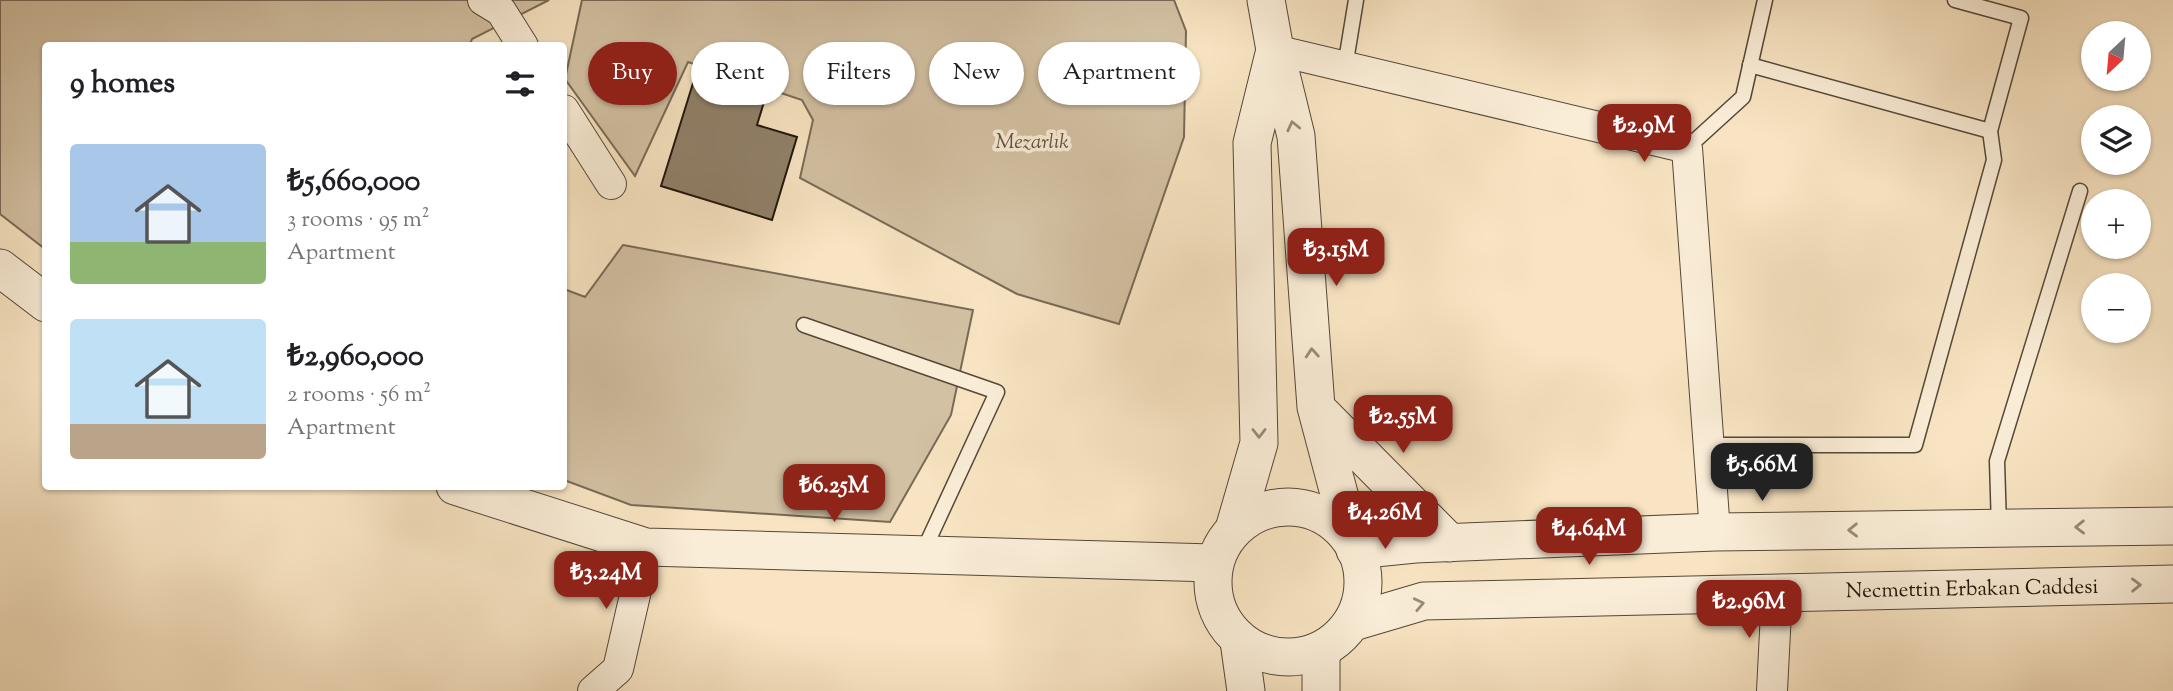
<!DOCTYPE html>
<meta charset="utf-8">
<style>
:root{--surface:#fff;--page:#f2f2f2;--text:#202124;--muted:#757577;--accent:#8f2418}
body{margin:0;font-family:"Sorts Mill Goudy",serif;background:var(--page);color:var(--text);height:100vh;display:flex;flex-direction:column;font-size:26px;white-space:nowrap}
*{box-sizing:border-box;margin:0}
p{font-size:23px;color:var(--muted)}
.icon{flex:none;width:38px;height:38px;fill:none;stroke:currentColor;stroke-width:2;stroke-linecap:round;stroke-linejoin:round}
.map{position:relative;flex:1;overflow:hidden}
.panel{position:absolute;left:42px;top:42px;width:525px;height:448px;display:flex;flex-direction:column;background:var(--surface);border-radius:7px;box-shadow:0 2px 5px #0004}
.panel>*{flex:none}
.banner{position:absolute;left:588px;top:42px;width:665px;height:63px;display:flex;gap:14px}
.needle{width:46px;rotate:206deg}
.fabs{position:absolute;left:2081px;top:21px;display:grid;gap:14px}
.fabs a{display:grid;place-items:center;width:70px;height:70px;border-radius:50%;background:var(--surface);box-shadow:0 2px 5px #0004;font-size:35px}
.price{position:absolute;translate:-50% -60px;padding:0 16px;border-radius:14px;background:var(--accent);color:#fff;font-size:23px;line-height:46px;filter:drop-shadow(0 2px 4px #0008)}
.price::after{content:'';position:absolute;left:50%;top:42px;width:21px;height:16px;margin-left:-10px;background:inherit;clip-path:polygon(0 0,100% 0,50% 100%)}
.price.on{background:#222;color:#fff}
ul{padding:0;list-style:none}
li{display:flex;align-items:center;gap:21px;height:175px;padding:0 28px}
li span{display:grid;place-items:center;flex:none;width:196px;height:140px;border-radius:7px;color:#555}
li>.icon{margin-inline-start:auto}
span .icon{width:84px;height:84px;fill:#fffc;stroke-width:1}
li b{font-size:30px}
h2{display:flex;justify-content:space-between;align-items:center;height:84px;padding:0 28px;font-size:30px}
.chip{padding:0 24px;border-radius:32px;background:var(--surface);box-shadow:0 2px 5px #0004;font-size:24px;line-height:63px}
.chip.on{background:var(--accent);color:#fff}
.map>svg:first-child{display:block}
.green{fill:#d3c1a3;stroke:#796a56;stroke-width:2}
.building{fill:#908069;stroke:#1f1409;stroke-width:2}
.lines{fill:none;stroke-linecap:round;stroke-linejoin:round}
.service-casing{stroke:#554837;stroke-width:17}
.minor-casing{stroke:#554837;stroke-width:32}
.tertiary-casing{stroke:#554837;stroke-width:39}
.service{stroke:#faedd7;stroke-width:14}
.minor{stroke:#faedd7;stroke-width:30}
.tertiary{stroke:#faedd7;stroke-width:37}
.oneway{stroke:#978b7a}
.labels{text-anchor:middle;stroke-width:7;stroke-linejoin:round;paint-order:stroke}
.park-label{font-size:21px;font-style:italic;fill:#5e513f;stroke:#faedd7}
.street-label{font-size:21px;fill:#1f1409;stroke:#faedd7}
</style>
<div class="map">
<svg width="2173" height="691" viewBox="0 0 2173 691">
<rect width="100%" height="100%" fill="#f8e4c2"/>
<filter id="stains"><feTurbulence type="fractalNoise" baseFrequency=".00286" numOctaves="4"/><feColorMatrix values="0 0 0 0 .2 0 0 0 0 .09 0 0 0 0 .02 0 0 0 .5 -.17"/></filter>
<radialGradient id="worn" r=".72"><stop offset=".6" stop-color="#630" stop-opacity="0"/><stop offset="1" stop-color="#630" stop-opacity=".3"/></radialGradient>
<g class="green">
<path d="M 0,0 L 549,0 L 472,39 L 470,45 L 46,46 L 45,249 L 0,214 Z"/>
<path d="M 582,0 L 1174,0 L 1186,31 L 1184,137 L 1119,324 L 1017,294 L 800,178 L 813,120 L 802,100 L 688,62 L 635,176 L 565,79 Z"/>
<path d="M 623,245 L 973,310 L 951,415 L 890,522 L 631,505 L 564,480 L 564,289 L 585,297 Z"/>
</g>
<path class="building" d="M 694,80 L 764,102 L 757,125 L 797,137 L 772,220 L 661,186 Z"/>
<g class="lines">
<defs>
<g id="service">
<path d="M 1750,65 L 1990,131 L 2021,18 L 1955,0"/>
<path d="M 1345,67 L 1356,0"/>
<path d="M 1687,148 L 1743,97 L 1765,0"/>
<path d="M 804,325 L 997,392 L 922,554"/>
<path d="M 1709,445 L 1915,445 L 1994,160 L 1990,131"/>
<path d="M 1999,527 L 1997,461 L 2080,191"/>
</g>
<g id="minor">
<path d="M 483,0 L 501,11 L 523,46"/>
<path d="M 1275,50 L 1687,148 L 1715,532"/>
<path d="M 564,110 L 611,184"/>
<path d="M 593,691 L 618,669 L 646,547"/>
<path d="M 1772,691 L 1777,592"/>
</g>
<g id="tertiary">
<path d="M 1266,0 L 1275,50 L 1296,136 L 1316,407 L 1351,539"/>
<path d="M 0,268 L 46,303"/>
<path d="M 1317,409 L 1450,543"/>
<path d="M 455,486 L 646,547 L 1213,563"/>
<circle cx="1288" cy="582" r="75"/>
<path d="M 1235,526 L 1259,443 L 1252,143 L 1274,54"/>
<path d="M 1355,550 L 1415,544 L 1715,532 L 2173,526"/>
<path d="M 1353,622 L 1424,601 L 2173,584"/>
<path d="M 1239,641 L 1246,691"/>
<path d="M 1321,691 L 1321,651"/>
</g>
</defs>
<use href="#service" class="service-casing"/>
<use href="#minor" class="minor-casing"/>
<use href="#tertiary" class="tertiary-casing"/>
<use href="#service" class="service"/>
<use href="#minor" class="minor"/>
<use href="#tertiary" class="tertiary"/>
</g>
<defs><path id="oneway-chevron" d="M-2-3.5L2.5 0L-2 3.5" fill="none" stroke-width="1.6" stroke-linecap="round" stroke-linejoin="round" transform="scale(1.75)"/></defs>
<g class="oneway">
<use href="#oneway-chevron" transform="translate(1293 126) rotate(-103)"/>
<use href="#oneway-chevron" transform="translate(1312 353) rotate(-94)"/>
<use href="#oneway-chevron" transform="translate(1259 433) rotate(90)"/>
<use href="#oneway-chevron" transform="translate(2080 527) rotate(179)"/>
<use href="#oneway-chevron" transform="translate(1853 530) rotate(179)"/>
<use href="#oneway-chevron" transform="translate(2136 585) rotate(-1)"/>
<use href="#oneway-chevron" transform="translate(1419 604) rotate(-12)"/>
</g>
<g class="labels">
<g class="park-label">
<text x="1032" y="148">Mezarlık</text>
</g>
<g class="street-label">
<text transform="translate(1972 588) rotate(-1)" y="7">Necmettin Erbakan Caddesi</text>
</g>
</g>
<rect width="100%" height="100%" filter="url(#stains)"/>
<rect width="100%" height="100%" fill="url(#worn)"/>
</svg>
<div class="fabs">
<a><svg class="needle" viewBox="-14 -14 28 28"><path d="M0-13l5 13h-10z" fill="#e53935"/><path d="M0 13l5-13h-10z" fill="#757577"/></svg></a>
<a><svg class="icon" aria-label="layers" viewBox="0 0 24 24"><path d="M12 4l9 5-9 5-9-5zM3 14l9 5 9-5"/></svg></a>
<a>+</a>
<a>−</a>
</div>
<b class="price" style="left:1644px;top:164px">₺2.9M</b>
<b class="price" style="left:1336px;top:288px">₺3.15M</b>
<b class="price" style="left:1403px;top:455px">₺2.55M</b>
<b class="price on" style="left:1762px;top:503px">₺5.66M</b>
<b class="price" style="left:834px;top:524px">₺6.25M</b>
<b class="price" style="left:1385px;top:551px">₺4.26M</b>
<b class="price" style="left:1589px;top:567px">₺4.64M</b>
<b class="price" style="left:606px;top:611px">₺3.24M</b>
<b class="price" style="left:1749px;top:640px">₺2.96M</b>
<div class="banner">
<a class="chip on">Buy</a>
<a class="chip">Rent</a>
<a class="chip">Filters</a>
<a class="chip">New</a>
<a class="chip">Apartment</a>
</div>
<section class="panel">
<h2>9 homes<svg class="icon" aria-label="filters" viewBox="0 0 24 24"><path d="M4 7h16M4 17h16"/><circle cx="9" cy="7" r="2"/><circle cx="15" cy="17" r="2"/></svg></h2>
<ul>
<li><span style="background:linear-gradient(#a9c7e8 70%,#8fb573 0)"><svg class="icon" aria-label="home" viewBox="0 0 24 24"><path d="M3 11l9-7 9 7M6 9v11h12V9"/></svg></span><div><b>₺5,660,000</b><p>3 rooms · 95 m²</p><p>Apartment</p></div></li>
<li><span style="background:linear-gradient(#bfe0f5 75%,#b9a48a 0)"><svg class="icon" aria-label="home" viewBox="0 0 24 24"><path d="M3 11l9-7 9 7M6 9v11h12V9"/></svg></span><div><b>₺2,960,000</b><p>2 rooms · 56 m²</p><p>Apartment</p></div></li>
</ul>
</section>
</div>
